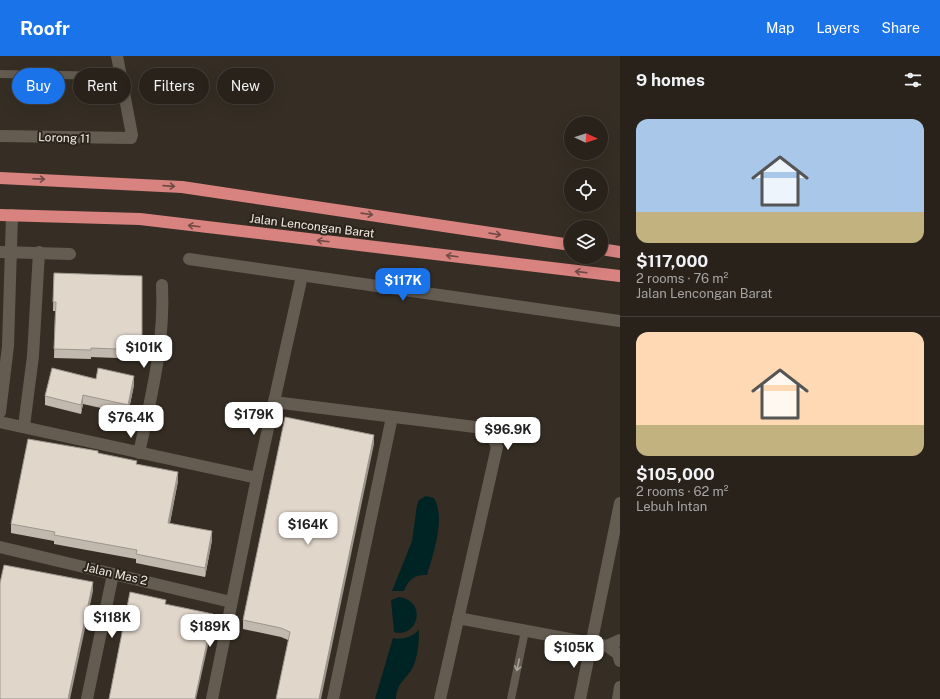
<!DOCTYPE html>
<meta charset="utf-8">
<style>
:root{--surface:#28221b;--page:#342f28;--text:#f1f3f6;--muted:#a5a4a3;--line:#443f3a;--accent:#1a73e8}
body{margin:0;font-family:"Public Sans",sans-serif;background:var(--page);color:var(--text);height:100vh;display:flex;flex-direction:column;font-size:15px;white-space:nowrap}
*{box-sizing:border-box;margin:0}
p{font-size:13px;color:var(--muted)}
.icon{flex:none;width:22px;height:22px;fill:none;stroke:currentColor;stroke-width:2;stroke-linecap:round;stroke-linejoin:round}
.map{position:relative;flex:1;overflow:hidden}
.side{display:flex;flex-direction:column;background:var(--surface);width:320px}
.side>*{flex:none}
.top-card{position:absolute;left:12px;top:12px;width:380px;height:36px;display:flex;gap:8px}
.needle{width:26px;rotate:93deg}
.controls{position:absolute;left:564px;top:60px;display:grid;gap:8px}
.controls a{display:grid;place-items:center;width:44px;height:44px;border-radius:50%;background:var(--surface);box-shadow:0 4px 16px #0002,0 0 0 1px var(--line);font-size:20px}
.price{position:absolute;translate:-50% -34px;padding:0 9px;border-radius:8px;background:#fff;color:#222;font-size:13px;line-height:26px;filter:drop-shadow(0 1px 2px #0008)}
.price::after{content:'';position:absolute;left:50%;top:24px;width:12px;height:9px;margin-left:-6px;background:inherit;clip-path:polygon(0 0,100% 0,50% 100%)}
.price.active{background:var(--accent);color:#fff}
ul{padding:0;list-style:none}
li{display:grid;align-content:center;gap:8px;height:212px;padding:0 16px}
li+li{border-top:1px solid var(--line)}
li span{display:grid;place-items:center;height:124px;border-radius:12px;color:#555}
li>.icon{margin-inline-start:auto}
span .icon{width:72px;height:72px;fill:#fffc;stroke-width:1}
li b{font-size:17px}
h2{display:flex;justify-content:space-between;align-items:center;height:48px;padding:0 16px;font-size:17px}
.tag{padding:0 14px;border-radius:18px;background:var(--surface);box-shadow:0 4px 16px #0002,0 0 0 1px var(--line);font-size:14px;line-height:36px}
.tag.active{background:var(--accent);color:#fff}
header{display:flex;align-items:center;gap:24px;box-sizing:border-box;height:56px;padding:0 20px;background:var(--accent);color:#fff}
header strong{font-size:19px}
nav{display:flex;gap:22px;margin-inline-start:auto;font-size:14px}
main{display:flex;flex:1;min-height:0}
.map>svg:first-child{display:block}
.water{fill:#002324}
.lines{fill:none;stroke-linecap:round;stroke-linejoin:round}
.lane{stroke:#645c51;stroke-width:8}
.street{stroke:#645c51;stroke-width:12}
.secondary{stroke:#645c51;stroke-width:12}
.highway{stroke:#d98381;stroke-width:12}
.wall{fill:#c1b8ae}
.shaded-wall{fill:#9d968d}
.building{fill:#e0d6ca;stroke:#9d968d}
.oneway{stroke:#714a44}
.oneway2{stroke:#a9a29a}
.labels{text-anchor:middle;stroke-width:4;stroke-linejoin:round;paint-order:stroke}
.street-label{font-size:12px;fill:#eee9e2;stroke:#2c241b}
</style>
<header>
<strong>Roofr</strong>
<nav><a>Map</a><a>Layers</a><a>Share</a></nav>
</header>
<main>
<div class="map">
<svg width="620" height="643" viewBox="0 0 620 643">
<rect width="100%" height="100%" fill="#362e24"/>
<g class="water">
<path d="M 426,440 L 434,442 C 446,462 433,498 427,519 C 415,518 408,524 404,535 L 392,535 L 412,485 L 417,449 L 419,444 Z"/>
<path d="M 399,541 C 428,545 418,583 394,576 L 391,544 Z"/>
<path d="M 419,574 C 419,586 418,600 413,611 C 406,624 397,626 396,643 L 375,643 L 393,582 C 404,584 411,581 419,574 Z"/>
</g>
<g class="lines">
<g class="lane">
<path d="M 0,18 L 120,20"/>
<path d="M 511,643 L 525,575"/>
</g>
<g class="street">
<path d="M 0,80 L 131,82 L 132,79 L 117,0"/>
<path d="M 0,196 L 70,198"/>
<path d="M 189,203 L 620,265"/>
<path d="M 274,346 L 483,372 L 493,382 L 497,391 L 440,643"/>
<path d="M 0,356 L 8,290 L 12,159"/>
<path d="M 0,366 L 257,422"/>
<path d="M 24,370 L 33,300 L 39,196"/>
<path d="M 139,397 C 151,342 165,286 162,229"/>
<path d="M 0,491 L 231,546"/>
<path d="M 458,562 L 607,590 L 618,598 L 620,605"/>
<path d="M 607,590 L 620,584"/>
<path d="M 87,643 L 113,518"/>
<path d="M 212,643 L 257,422 L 302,220"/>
<path d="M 333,643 L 392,361"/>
<path d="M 580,643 L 620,447"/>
</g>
<path class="secondary" d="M 618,643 L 620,631"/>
<g class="highway">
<path d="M 0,122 L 182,131 L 571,189"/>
<path d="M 0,159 L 140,163 L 620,220"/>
<path d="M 601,193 L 620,196"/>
</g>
</g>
<g class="wall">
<path d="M 54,217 L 142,220 L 142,303 L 91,301 L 91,303 L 54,302 L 55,255 L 53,255 Z"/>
<path d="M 96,323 L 134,329 L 128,358 L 83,348 L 81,358 L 45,349 L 45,340 Z"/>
<path d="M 374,388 L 288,584 L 281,581 L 243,573 L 243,564 Z"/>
<path d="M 98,398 L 137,408 L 178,425 L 170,467 L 212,484 L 205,521 L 136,507 L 136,503 L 54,488 L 54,485 L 11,477 L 11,468 Z"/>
</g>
<g class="shaded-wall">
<path d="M 134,320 L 134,329 L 128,358 L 128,349 Z"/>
<path d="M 83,339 L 83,348 L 81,358 L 81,349 Z"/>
<path d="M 374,379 L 374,388 L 321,643 L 319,643 Z"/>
<path d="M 178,416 L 178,425 L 168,476 L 168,467 Z"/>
<path d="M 212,475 L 212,484 L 205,521 L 205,512 Z"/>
<path d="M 93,526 L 93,535 L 70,643 L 68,643 Z"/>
<path d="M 213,558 L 213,567 L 196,643 L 195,643 Z"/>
</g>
<g class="building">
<path d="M 54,217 L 142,220 L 142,294 L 91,292 L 91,294 L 54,293 L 56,246 L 53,246 Z"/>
<path d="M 52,312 L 96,323 L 98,312 L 134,320 L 128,349 L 83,339 L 81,349 L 45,340 Z"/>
<path d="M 285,361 L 374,379 L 319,643 L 276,643 L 290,576 L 281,572 L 243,564 Z"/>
<path d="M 28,383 L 98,395 L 98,397 L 137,405 L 136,408 L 178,416 L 168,467 L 212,475 L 205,512 L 136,498 L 137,494 L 54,479 L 55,476 L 11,468 Z"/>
<path d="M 4,509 L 93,526 L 68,643 L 0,643 L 0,527 Z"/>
<path d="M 130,536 L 166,544 L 165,548 L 213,558 L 195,643 L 109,643 Z"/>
</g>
<defs><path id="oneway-shaft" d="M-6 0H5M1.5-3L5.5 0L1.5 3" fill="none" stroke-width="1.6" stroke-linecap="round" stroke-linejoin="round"/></defs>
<g class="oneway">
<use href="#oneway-shaft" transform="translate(39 123) rotate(2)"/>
<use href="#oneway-shaft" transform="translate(169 130) rotate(4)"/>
<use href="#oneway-shaft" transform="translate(367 158) rotate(8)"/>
<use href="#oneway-shaft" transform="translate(194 170) rotate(-173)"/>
<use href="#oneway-shaft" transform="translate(495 178) rotate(8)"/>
<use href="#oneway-shaft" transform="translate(323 185) rotate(-173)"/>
<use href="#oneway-shaft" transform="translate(452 200) rotate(-173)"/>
<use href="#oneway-shaft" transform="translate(581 216) rotate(-173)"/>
</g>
<use class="oneway2" href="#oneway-shaft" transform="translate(518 609) rotate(102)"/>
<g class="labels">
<g class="street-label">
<text transform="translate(64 82) rotate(2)" y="4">Lorong 11</text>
<text transform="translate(312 170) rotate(7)" y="4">Jalan Lencongan Barat</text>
<text transform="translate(116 518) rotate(13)" y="4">Jalan Mas 2</text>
</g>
</g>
</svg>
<div class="controls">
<a><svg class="needle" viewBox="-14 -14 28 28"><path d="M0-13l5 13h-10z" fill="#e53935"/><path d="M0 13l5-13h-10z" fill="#a5a4a3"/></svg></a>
<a><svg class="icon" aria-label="locate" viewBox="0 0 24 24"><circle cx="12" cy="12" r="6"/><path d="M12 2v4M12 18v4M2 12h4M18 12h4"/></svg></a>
<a><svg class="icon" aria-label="layers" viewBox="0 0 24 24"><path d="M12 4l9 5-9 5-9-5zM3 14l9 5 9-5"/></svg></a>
</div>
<b class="price active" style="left:403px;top:246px">$117K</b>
<b class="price" style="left:144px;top:313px">$101K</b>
<b class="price" style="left:254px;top:380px">$179K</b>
<b class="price" style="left:131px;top:383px">$76.4K</b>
<b class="price" style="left:508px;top:395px">$96.9K</b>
<b class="price" style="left:308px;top:490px">$164K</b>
<b class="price" style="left:112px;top:583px">$118K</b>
<b class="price" style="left:210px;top:592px">$189K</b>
<b class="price" style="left:574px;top:613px">$105K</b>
<div class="top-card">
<a class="tag active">Buy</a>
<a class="tag">Rent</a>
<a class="tag">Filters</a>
<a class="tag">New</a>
</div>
</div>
<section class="side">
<h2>9 homes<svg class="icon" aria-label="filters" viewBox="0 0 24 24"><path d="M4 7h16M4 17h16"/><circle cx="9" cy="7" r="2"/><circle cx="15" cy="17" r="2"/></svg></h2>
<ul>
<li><span style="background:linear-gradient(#a9c7e8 75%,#c2b280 0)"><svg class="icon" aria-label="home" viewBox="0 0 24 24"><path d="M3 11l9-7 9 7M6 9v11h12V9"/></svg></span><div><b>$117,000</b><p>2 rooms · 76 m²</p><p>Jalan Lencongan Barat</p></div></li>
<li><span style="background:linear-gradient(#ffd9b3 75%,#c2b280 0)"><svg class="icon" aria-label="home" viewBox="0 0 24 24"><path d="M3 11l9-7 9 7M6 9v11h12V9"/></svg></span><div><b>$105,000</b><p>2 rooms · 62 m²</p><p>Lebuh Intan</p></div></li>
</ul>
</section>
</main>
